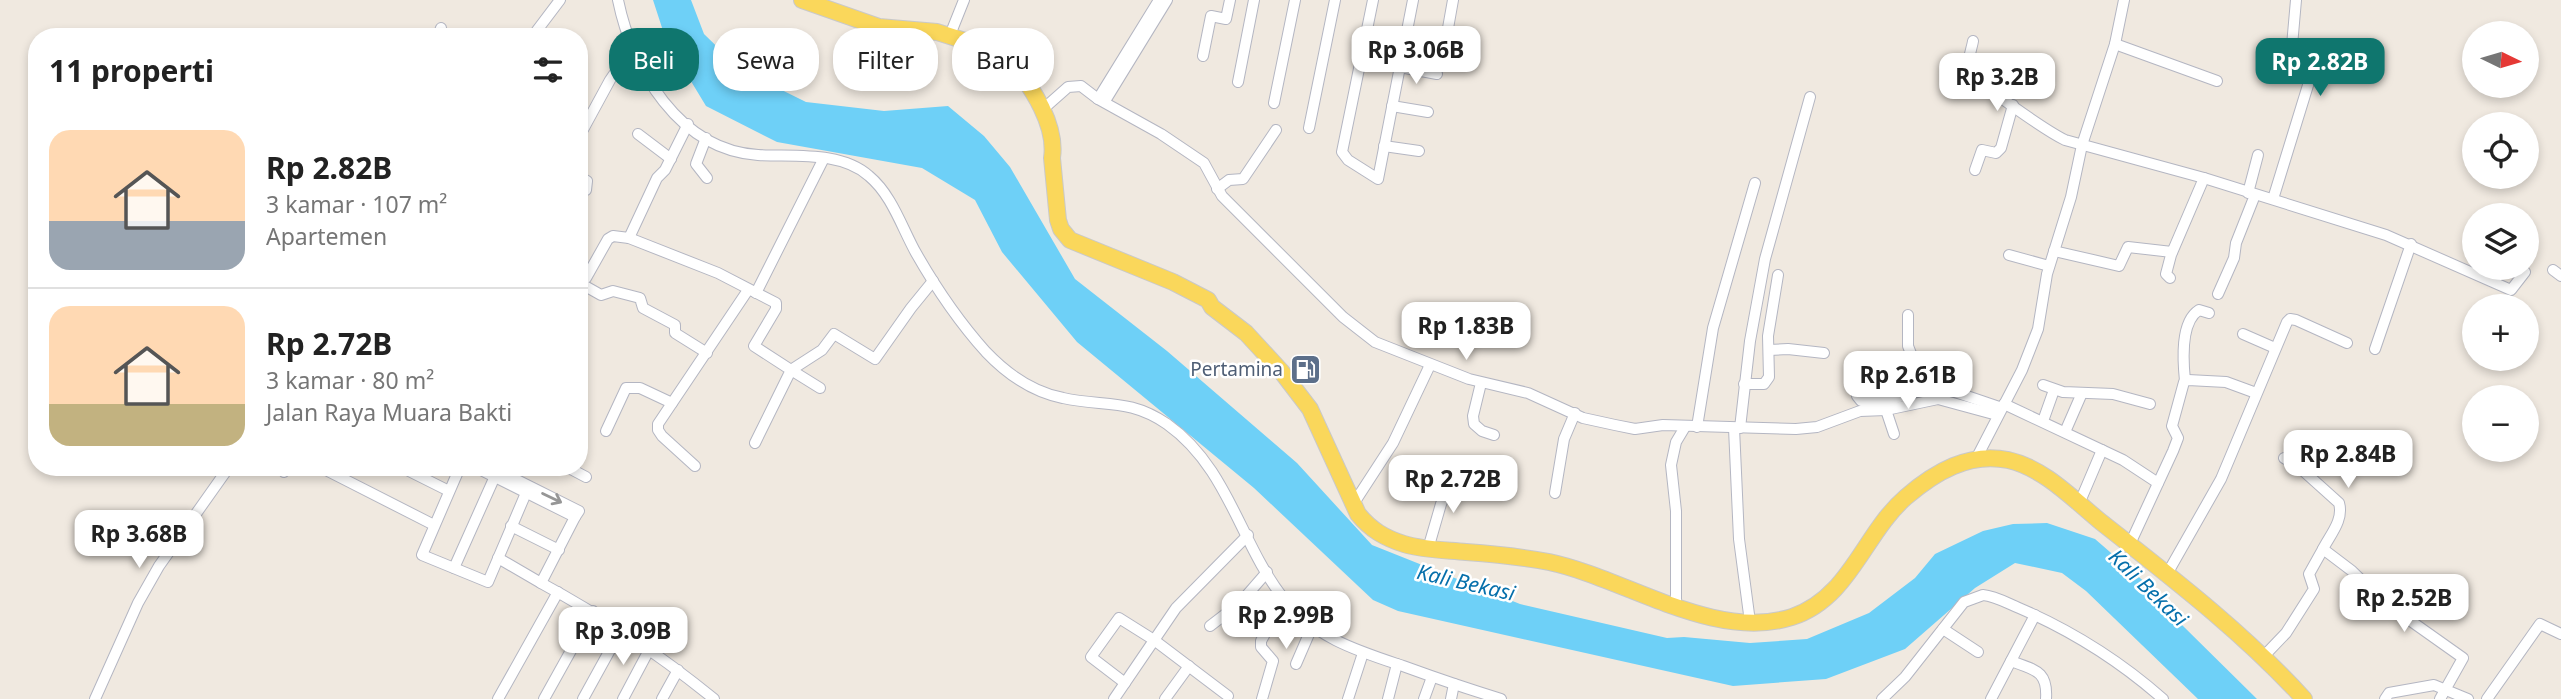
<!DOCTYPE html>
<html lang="id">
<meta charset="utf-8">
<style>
:root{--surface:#fff;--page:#f6f6f6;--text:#222;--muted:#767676;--line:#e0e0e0;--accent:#0f766e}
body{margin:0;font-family:"Noto Sans",sans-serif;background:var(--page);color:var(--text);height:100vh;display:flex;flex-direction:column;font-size:26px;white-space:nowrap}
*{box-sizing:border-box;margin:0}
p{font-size:23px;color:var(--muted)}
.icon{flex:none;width:38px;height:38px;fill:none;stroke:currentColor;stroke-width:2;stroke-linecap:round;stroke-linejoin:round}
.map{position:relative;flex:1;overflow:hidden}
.sheet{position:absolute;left:28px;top:28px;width:560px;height:448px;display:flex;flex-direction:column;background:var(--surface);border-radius:28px;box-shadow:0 4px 10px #0003}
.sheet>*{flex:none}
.guide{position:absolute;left:609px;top:28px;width:665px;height:63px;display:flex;gap:14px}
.needle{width:46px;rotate:95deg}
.buttons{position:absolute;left:2462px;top:21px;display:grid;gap:14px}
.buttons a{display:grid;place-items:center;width:77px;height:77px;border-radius:50%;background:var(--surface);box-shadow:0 4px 10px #0003;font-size:35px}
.price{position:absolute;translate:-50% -60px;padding:0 16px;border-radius:14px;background:#fff;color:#222;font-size:23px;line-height:46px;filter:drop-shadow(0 2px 4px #0008)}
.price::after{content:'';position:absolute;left:50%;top:42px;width:21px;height:16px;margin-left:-10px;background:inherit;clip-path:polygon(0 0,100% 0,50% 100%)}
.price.selected{background:var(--accent);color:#fff}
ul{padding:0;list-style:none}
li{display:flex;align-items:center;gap:21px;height:175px;padding:0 21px}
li+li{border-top:2px solid var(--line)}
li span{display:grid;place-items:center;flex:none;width:196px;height:140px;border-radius:21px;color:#555}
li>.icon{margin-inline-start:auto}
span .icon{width:84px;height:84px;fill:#fffc;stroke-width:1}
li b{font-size:30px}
h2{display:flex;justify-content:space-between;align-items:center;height:84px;padding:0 21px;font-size:30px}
.tag{padding:0 24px;border-radius:28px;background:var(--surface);box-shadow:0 4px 10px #0003;font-size:24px;line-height:63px}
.tag.selected{background:var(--accent);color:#fff}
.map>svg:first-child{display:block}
.water{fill:#6ed0f7}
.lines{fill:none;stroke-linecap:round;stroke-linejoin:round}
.street-casing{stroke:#b4b6c2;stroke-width:12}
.primary-casing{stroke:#c9c9c9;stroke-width:18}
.street{stroke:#fff;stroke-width:10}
.primary{stroke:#fad75b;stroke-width:16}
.oneway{stroke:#969696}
.labels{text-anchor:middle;stroke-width:5;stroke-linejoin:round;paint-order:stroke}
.service-label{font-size:19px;fill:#4e5e75;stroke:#fff;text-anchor:end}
.water-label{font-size:21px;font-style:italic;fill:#056fab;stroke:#fff}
</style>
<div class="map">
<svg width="2561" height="699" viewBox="0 0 2561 699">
<rect width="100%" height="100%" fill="#f0e9e0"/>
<path class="water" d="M 653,0 L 691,0 L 704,34 L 741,70 L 806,102 L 884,111 L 948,106 L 984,136 L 1010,167 L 1075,279 L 1167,351 L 1297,463 L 1372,545 L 1520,604 L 1667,638 L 1684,637 L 1750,643 L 1807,639 L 1869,613 L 1915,578 L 1935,554 L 1983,531 L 2013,524 L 2047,523 L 2095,539 L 2163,598 L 2182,625 L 2257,699 L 2198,699 L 2086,591 L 2062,573 L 2015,563 L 1975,588 L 1905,649 L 1826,679 L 1733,686 L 1398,611 L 1373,600 L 1254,488 L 1077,342 L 1002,252 L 975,200 L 922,168 L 777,142 L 706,106 L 666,40 Z"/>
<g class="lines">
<defs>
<g id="street">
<path d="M 618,0 C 632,69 679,150 758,155 C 794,157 841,151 869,176 C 892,195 902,228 916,253 C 936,288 959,322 986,352 C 1007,374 1032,392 1063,398 C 1104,407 1129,398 1167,424 C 1229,468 1240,544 1284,599 C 1315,638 1358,651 1403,666 C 1436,678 1468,689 1501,699"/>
<path d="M 1373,0 L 1342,152 L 1348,160 L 1378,179 L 1413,0"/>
<path d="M 950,35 L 964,0"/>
<path d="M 438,37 L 441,28"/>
<path d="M 532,37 L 560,0"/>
<path d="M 1973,41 C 1972,48 1967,60 1969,68 C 1972,81 2049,132 2065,140 L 2204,178 L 2386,235 L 2511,290 L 2525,272"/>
<path d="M 2115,44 L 2217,81"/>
<path d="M 1445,45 L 1453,0"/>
<path d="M 1203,56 L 1211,16 L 1226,19 L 1230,0"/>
<path d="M 1400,67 L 1437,74"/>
<path d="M 1238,82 L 1254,0"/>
<path d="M 1098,99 L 1159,0"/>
<path d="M 1105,101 L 1167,0"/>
<path d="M 1274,103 L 1295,0"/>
<path d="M 1392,106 L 1428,112"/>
<path d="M 1042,110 L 1068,87 L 1081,86 L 1098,99 L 1161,134 L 1204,163 L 1222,196 L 1343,317 L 1375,342 L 1469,379 L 1528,393 L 1583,418 L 1615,425 L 1635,429 L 1663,425 L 1796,429 L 1817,427 L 1860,411 L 1886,410 L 1938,399 L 1997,415"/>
<path d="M 1309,128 L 1335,0"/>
<path d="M 638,134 L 671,159"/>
<path d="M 579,137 L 610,80 L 631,49"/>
<path d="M 706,138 L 696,164 L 707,178"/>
<path d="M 1384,146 L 1419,151"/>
<path d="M 1975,170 L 1982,150 L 1996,153 L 2001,148 L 2013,105"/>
<path d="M 579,176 L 587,181 L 586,190"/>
<path d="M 1217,189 L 1229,180 L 1243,179 L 1276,130"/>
<path d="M 2248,193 L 2258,155"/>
<path d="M 2273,199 L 2313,69 L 2309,61 L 2291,57 L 2296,0"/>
<path d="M 629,238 L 657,178 L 665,170 L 688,124"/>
<path d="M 2054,251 L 2119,266 L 2128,247 L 2172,252"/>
<path d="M 2009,255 L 2049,266"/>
<path d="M 2553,270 L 2561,276"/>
<path d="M 2170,278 L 2166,274 L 2171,255 L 2204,178"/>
<path d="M 579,280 L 586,278 L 608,239 L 613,236 L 629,238 L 718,273 L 776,303 L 776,309 L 754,346 L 791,370 L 755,443"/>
<path d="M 582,281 L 585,286 L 601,295 L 613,291 L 640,298 L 643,308 L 675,325 L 675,333 L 707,353"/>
<path d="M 756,293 L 824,158"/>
<path d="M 2218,294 L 2234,258 L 2236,243 L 2255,195"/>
<path d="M 1908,315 L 1908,346 L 1917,369 L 1918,391"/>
<path d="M 2243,334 L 2275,348"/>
<path d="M 2375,349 L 2411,244"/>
<path d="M 1769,350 L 1788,349 L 1824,353"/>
<path d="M 1856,379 L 1857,396 L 1861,401 L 1884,402 L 1918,391 L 1934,389 L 1955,392 L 2002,408"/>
<path d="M 2185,381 C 2183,361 2180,322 2199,310 L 2209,313"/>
<path d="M 1481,383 L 1473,416 L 1474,424 L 1482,431 L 1494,435"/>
<path d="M 1744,384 L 1764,384 L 1769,377 L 1768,336 L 1778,275"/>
<path d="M 2043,385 L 2063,392 L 2113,394 L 2150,404"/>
<path d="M 820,388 L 791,370 L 822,350 L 834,334 L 875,359 L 911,308 L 933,281"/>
<path d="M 2004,404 L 2123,460 L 2158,483"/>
<path d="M 1886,410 L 1894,434"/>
<path d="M 2043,421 L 2054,390"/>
<path d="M 1697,427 L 1713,328 L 1755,183"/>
<path d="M 1734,428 L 1739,539 L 1750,622"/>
<path d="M 1740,428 L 1750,341 L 1765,259 L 1810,97"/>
<path d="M 606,431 L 626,388 L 640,388 L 672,403"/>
<path d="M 2065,432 L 2082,393"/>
<path d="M 2284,458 L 2299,467 L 2339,503 C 2344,520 2330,535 2323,549"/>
<path d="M 1976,459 L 2022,370 L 2038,329 L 2047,274 L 2071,197 L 2082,145 L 2115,44 L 2124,0"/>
<path d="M 695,466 L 662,436 L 658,430 L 658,424 L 748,290"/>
<path d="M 320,467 L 434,525"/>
<path d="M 401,467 L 449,491"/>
<path d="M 460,467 L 422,555 L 488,582 L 526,493"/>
<path d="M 475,467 L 575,517 L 579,511 L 491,467"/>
<path d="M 567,467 L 586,477"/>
<path d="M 284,472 L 288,467"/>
<path d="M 1555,493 L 1564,439 L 1575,413"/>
<path d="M 1354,503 L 1393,443 L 1430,365"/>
<path d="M 2079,504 L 2102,450"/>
<path d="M 575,517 L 541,583 C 602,616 660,655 714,699"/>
<path d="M 511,526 L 559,550"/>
<path d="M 2130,544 L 2173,451 L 2178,438 L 2172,426 L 2184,382 L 2188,380 L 2226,382 L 2256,393"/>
<path d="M 1428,549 L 1441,504 L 1459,464 L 1471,464"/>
<path d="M 498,558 L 541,583"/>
<path d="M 454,568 L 496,474"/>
<path d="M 2167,574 L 2221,479 L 2287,322 L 2290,319 L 2296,320 L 2347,343"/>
<path d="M 1676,607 L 1676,511 L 1671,465 L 1676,442 L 1685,427"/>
<path d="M 1210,626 L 1240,603 L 1267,572"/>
<path d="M 1943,629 L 1978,652"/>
<path d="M 2263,657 L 2286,633 L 2314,589 L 2309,574 L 2323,549 L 2352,571 L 2384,602 L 2463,658 L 2440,699"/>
<path d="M 2011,661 C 2034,670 2048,670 2046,699"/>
<path d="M 1296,664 L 1312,627"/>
<path d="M 1125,683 L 1091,657 L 1119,618 L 1154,640 L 1228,696"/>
<path d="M 95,699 L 138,603 L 159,566 L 229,467"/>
<path d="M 498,699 L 558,592"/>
<path d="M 544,699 L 593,611"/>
<path d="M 583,699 L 621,630"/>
<path d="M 623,699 L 649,650"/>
<path d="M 662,699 L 678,670"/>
<path d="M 1114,699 L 1176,608 L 1248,535"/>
<path d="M 1165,699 L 1189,666"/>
<path d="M 1262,699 L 1273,661 L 1261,647 L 1261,641 L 1284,599"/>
<path d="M 1348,699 L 1363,653"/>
<path d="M 1388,699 L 1397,664"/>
<path d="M 1424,699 L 1432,677"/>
<path d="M 1451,699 L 1454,684"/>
<path d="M 1882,699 L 1905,677 L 1964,602 L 1983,595 C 1995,596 2007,603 2019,608 C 2070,630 2121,662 2163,699"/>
<path d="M 1991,699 L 2035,615"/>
<path d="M 2385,699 L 2389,693 L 2434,685 L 2468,699"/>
<path d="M 2487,699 L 2540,624 L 2561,634"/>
</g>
<path id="primary" d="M 802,0 L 879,27 L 937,32 L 981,46 L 991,46 C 998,51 1008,56 1013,63 C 1032,88 1057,125 1052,158 L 1058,220 L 1061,229 L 1070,240 L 1173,282 L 1208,300 L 1212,307 L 1246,333 L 1281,371 L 1310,409 L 1358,514 C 1371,530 1385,538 1404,544 C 1424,550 1445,550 1466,552 C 1493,554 1522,557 1549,562 C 1625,578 1714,642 1792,617 C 1850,598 1864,533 1906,497 C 1935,472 1969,452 2008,460 C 2044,468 2073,499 2101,522 C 2171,577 2244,633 2304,699"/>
</defs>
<use href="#street" class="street-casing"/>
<use href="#primary" class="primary-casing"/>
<use href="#street" class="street"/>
<use href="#primary" class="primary"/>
</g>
<defs><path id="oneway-shaft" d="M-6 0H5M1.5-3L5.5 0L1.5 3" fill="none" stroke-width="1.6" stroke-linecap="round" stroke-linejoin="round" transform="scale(1.75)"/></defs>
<use class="oneway" href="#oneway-shaft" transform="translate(552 498) rotate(26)"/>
<defs>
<symbol id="fuel-square" viewBox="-11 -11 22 22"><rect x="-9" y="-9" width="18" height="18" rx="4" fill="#5c6f8a" stroke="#fff"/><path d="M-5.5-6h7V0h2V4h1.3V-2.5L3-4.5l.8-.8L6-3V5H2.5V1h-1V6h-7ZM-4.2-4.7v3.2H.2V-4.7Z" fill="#fff"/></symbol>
</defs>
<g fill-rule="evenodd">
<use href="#fuel-square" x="1288" y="352" width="35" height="35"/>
</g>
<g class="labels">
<g class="service-label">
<text x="1283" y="376">Pertamina</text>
</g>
<g class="water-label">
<text transform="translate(1466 583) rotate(13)" y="7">Kali Bekasi</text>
<text transform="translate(2148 588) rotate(44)" y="7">Kali Bekasi</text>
</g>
</g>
</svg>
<div class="buttons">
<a><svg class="needle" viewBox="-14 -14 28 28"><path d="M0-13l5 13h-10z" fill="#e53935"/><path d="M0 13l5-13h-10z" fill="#767676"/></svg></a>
<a><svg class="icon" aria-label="locate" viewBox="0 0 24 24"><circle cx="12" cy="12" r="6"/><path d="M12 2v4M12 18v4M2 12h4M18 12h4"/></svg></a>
<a><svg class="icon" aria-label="layers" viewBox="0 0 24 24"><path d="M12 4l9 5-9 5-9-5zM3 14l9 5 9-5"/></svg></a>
<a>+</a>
<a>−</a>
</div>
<b class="price" style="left:1416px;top:86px">Rp 3.06B</b>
<b class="price selected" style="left:2320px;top:98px">Rp 2.82B</b>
<b class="price" style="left:1997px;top:113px">Rp 3.2B</b>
<b class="price" style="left:1466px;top:362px">Rp 1.83B</b>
<b class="price" style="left:1908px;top:411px">Rp 2.61B</b>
<b class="price" style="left:2348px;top:490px">Rp 2.84B</b>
<b class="price" style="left:1453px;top:515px">Rp 2.72B</b>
<b class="price" style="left:139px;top:570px">Rp 3.68B</b>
<b class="price" style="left:2404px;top:634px">Rp 2.52B</b>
<b class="price" style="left:1286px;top:651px">Rp 2.99B</b>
<b class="price" style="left:623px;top:667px">Rp 3.09B</b>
<div class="guide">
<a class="tag selected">Beli</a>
<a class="tag">Sewa</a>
<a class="tag">Filter</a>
<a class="tag">Baru</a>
</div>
<section class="sheet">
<h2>11 properti<svg class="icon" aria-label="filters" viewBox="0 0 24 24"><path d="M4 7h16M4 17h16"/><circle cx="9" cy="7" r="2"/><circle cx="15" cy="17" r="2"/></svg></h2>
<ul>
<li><span style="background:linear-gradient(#ffd9b3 65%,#9aa5b1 0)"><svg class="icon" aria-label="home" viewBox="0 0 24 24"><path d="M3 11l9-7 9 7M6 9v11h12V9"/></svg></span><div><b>Rp 2.82B</b><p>3 kamar · 107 m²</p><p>Apartemen</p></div></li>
<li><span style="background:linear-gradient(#ffd9b3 70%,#c2b280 0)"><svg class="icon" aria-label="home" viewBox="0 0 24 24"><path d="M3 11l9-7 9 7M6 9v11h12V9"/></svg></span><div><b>Rp 2.72B</b><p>3 kamar · 80 m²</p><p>Jalan Raya Muara Bakti</p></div></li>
</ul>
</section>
</div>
